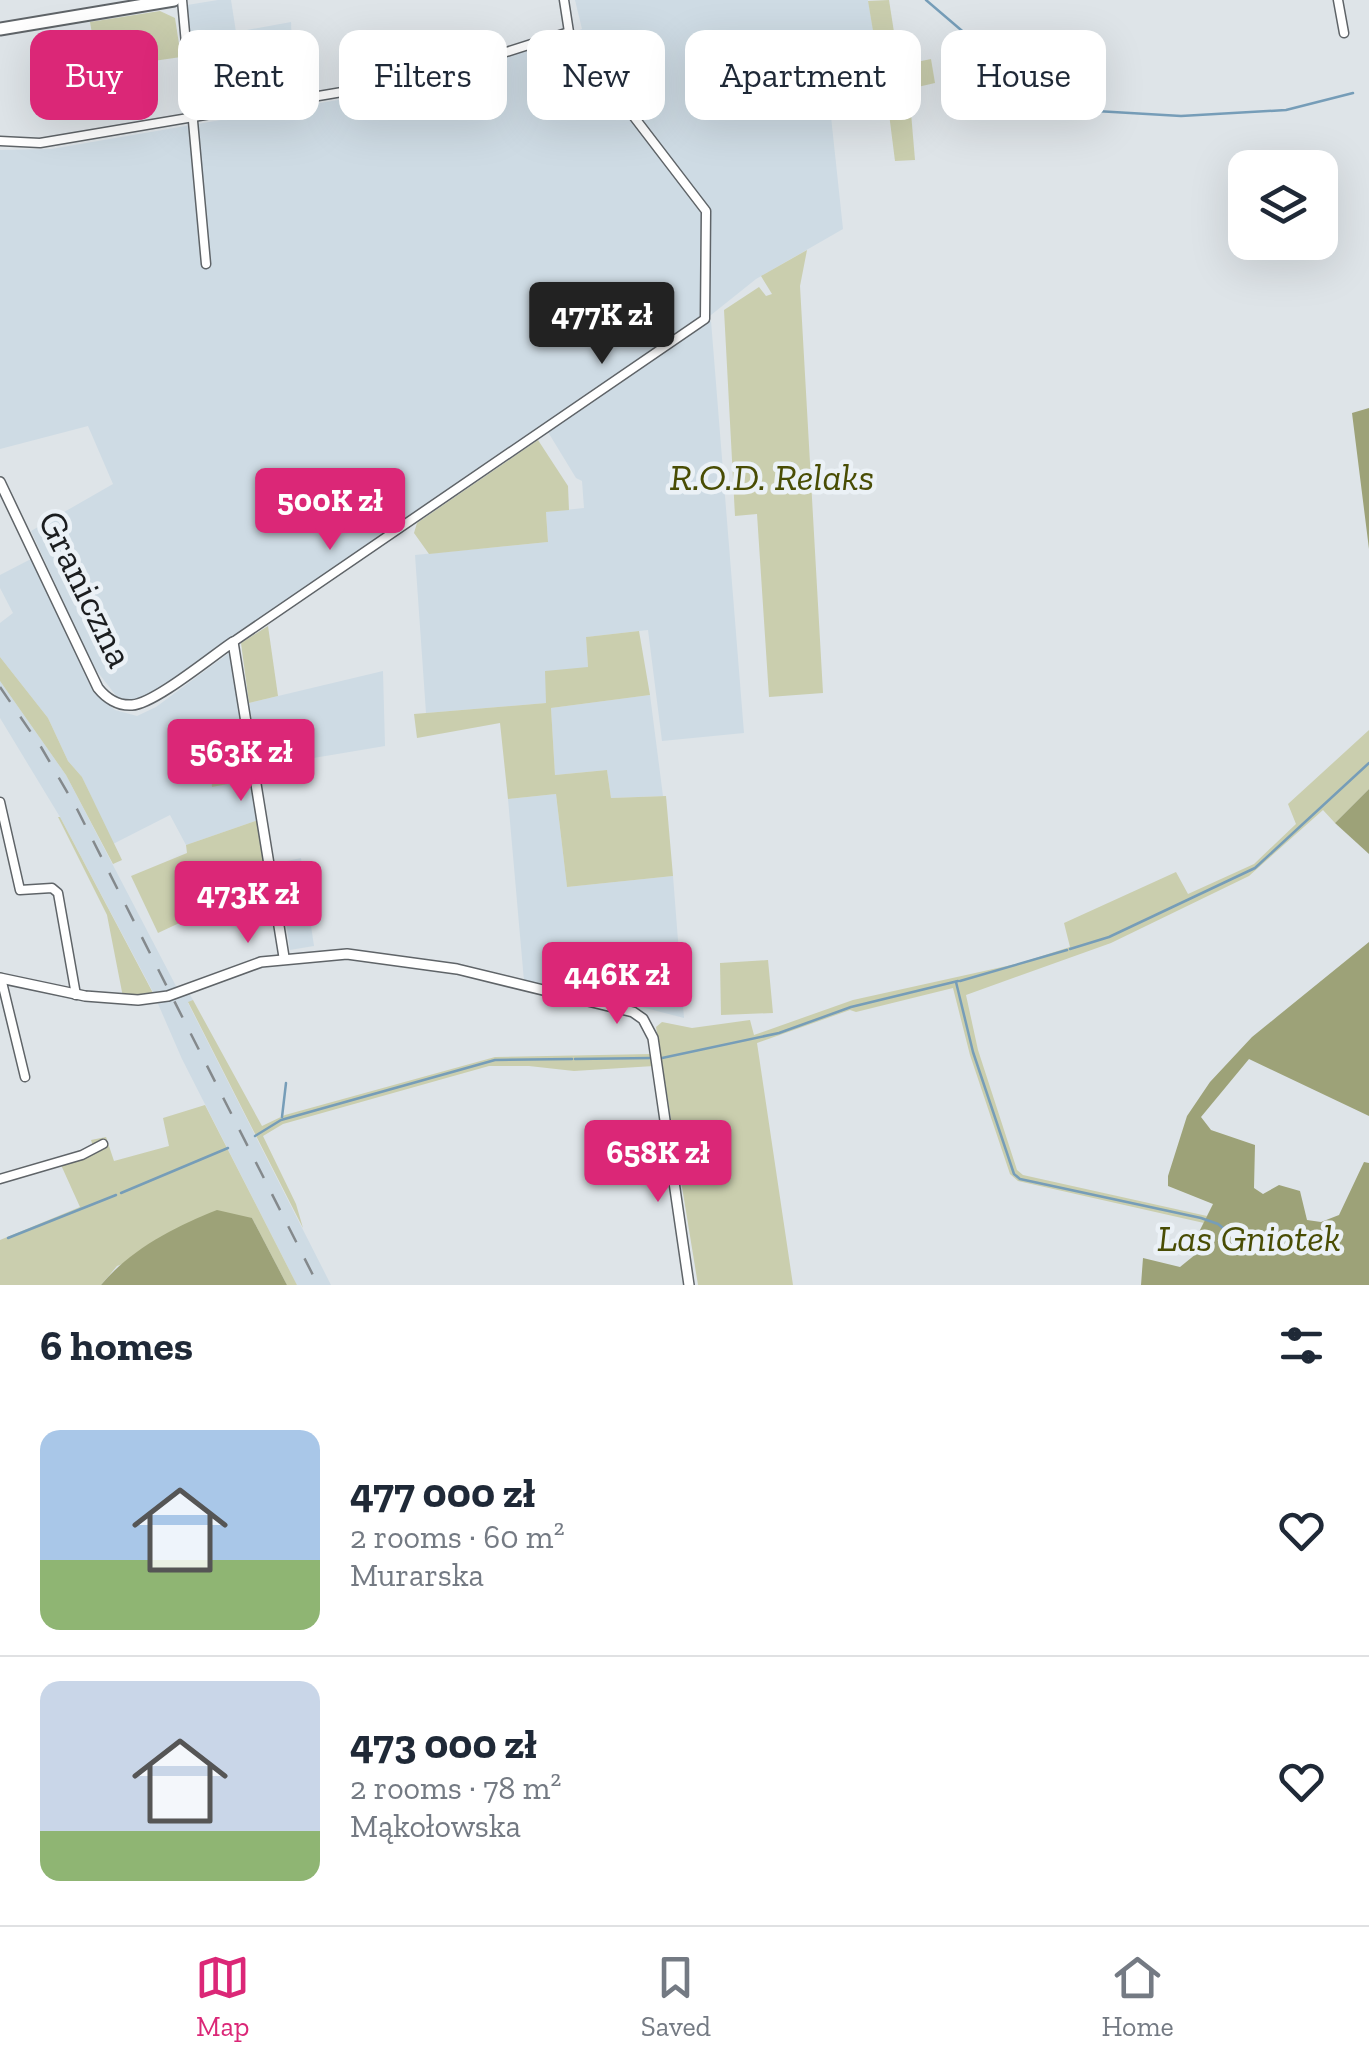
<!DOCTYPE html>
<meta charset="utf-8">
<style>
:root{--surface:#fff;--page:#f6f6f7;--text:#1f2937;--muted:#747a83;--line:#e0e1e3;--accent:#db2777}
body{margin:0;font-family:"Zilla Slab",serif;background:var(--page);color:var(--text);height:100vh;display:flex;flex-direction:column;font-size:38px;white-space:nowrap}
*{box-sizing:border-box;margin:0}
p{font-size:32px;color:var(--muted)}
.icon{flex:none;width:55px;height:55px;fill:none;stroke:currentColor;stroke-width:2;stroke-linecap:round;stroke-linejoin:round}
.map{position:relative;height:1285px;overflow:hidden}
.panel{display:flex;flex-direction:column;background:var(--surface);flex:1}
.panel>*{flex:none}
.guide{position:absolute;left:30px;top:30px;width:1310px;height:90px;display:flex;gap:20px}
.buttons{position:absolute;left:1228px;top:150px;display:grid;gap:20px}
.buttons a{display:grid;place-items:center;width:110px;height:110px;border-radius:20px;background:var(--surface);box-shadow:0 10px 40px #0002;font-size:50px}
.price{position:absolute;translate:-50% -85px;padding:0 22px;border-radius:10px;background:var(--accent);color:#fff;font-size:32px;line-height:65px;filter:drop-shadow(0 2px 5px #0008)}
.price::after{content:'';position:absolute;left:50%;top:60px;width:30px;height:22px;margin-left:-15px;background:inherit;clip-path:polygon(0 0,100% 0,50% 100%)}
.price.selected{background:#222;color:#fff}
ul{padding:0;list-style:none}
li{display:flex;align-items:center;gap:30px;height:250px;padding:0 40px}
li+li{border-top:2px solid var(--line)}
li span{display:grid;place-items:center;flex:none;width:280px;height:200px;border-radius:20px;color:#555}
li>.icon{margin-inline-start:auto}
span .icon{width:120px;height:120px;fill:#fffc;stroke-width:1}
li b{font-size:42px}
h2{display:flex;justify-content:space-between;align-items:center;height:120px;padding:0 40px;font-size:42px}
.tag{padding:0 35px;border-radius:20px;background:var(--surface);box-shadow:0 10px 40px #0002;font-size:35px;line-height:90px}
.tag.selected{background:var(--accent);color:#fff}
.dock{display:flex;justify-content:space-around;align-items:center;height:140px;border-top:2px solid var(--line);background:var(--surface);font-size:28px;color:var(--muted)}
.dock a{display:grid;justify-items:center;gap:5px}
.dock .selected{color:var(--accent)}
.map>svg:first-child{display:block}
.built{fill:#cedbe4}
.green{fill:#caceae}
.forest{fill:#9da278}
.lines{fill:none;stroke-linecap:round;stroke-linejoin:round}
.stream{stroke:#769db8;stroke-width:2.5}
.minor-casing{stroke:#5f6468;stroke-width:11}
.tertiary-casing{stroke:#5f6468;stroke-width:12}
.primary-casing{stroke:#5f6468;stroke-width:15}
.minor{stroke:#fff;stroke-width:8}
.tertiary{stroke:#fff;stroke-width:9}
.primary{stroke:#fff;stroke-width:11}
.rail{stroke:#84898c;stroke-width:2.5;stroke-dasharray:18 18;stroke-linecap:butt}
.labels{text-anchor:middle;stroke-width:9;stroke-linejoin:round;paint-order:stroke}
.park-label{font-size:38px;font-style:italic;fill:#494d04;stroke:#ebf1f6}
.street-label{font-size:38px;fill:#1b1d1f;stroke:#ebf1f6}
</style>
<div class="map">
<svg width="1369" height="1285" viewBox="0 0 1369 1285">
<rect width="100%" height="100%" fill="#dee4e8"/>
<g class="built">
<path d="M 218,0 L 231,0 L 236,32 L 291,22 L 294,97 L 194,115 L 187,5 Z"/>
<path d="M 575,0 L 868,0 L 882,85 L 829,98 L 843,229 L 756,279 L 706,319 L 153,694 L 132,702 L 117,697 L 93,666 L 31,531 L 113,484 L 88,426 L 0,449 L 0,150 L 51,149 L 432,84 L 582,29 Z"/>
<path d="M 711,321 L 744,733 L 662,741 L 648,630 L 586,637 L 588,667 L 546,703 L 426,713 L 415,555 L 548,542 L 546,512 L 584,508 L 582,481 L 576,478 L 548,432 Z"/>
<path d="M 31,559 L 93,691 L 115,710 L 137,716 L 156,707 L 229,653 L 248,743 L 213,786 L 253,779 L 261,819 L 186,845 L 170,815 L 113,844 L 82,777 L 68,761 L 48,718 L 0,657 L 0,623 L 13,613 L 0,588 L 0,575 Z"/>
<path d="M 383,671 L 385,746 L 260,767 L 249,703 Z"/>
<path d="M 0,681 L 66,775 L 177,988 L 181,995 L 189,993 L 193,1000 L 188,1003 L 331,1285 L 297,1285 L 182,1059 L 152,990 L 60,817 L 0,718 Z"/>
<path d="M 650,695 L 663,796 L 611,798 L 607,770 L 555,775 L 551,708 Z"/>
<path d="M 556,794 L 567,887 L 673,876 L 684,1018 L 576,990 L 524,981 L 508,799 Z"/>
<path d="M 301,858 L 314,946 L 290,950 L 278,863 Z"/>
</g>
<g class="green">
<path d="M 889,0 L 901,77 L 892,85 L 882,85 L 868,1 Z"/>
<path d="M 160,11 L 175,18 L 181,57 L 98,69 L 90,22 Z"/>
<path d="M 931,59 L 935,83 L 909,89 L 915,160 L 895,161 L 887,98 C 895,84 907,83 907,64 Z"/>
<path d="M 807,250 L 800,286 L 823,693 L 769,697 L 757,514 L 735,516 L 724,310 L 759,287 L 766,296 L 772,294 L 761,276 Z"/>
<path d="M 538,440 L 568,486 L 569,510 L 546,512 L 548,542 L 429,554 L 414,533 L 417,523 Z"/>
<path d="M 268,626 L 278,696 L 249,703 L 241,643 Z"/>
<path d="M 639,631 L 650,695 L 551,708 L 555,775 L 607,770 L 611,798 L 666,796 L 673,876 L 567,887 L 556,794 L 508,799 L 500,723 L 417,738 L 414,714 L 546,703 L 545,671 L 588,667 L 586,637 Z"/>
<path d="M 0,657 L 48,718 L 68,761 L 82,777 L 122,860 L 113,864 L 66,775 L 0,681 Z"/>
<path d="M 1369,730 L 1369,789 L 1335,823 L 1323,810 L 1249,876 L 1111,943 L 966,995 L 978,1050 L 1017,1170 L 1023,1175 L 1207,1216 L 1204,1223 L 1018,1181 L 1010,1174 L 970,1055 L 953,988 L 856,1012 L 850,1010 L 757,1043 L 793,1285 L 698,1285 L 656,1027 L 662,1022 L 692,1028 L 750,1020 L 754,1035 L 853,1000 L 1020,963 L 1070,947 L 1064,923 L 1176,872 L 1188,894 L 1254,864 L 1296,824 L 1288,804 Z"/>
<path d="M 248,743 L 253,779 L 212,787 L 210,749 Z"/>
<path d="M 58,817 L 60,817 L 154,995 L 123,997 L 107,915 Z"/>
<path d="M 261,819 L 265,864 L 201,871 L 205,911 L 158,933 L 131,876 L 187,853 L 186,845 Z"/>
<path d="M 768,960 L 773,1013 L 721,1015 L 720,963 Z"/>
<path d="M 193,1000 L 262,1126 L 285,1115 L 495,1057 L 652,1054 L 654,1066 L 574,1071 L 529,1066 L 489,1066 L 283,1124 L 263,1136 L 296,1204 L 303,1228 L 188,1002 Z"/>
<path d="M 205,1105 L 297,1285 L 287,1285 L 252,1218 L 117,1266 L 101,1285 L 0,1285 L 0,1240 L 80,1207 L 61,1165 L 95,1153 L 91,1140 L 106,1137 L 114,1161 L 169,1146 L 163,1118 Z"/>
</g>
<g class="forest">
<path d="M 1369,408 L 1369,549 L 1352,413 Z"/>
<path d="M 1369,789 L 1369,854 L 1335,823 Z"/>
<path d="M 1369,942 L 1369,1116 L 1249,1059 L 1201,1117 L 1211,1130 L 1255,1145 L 1254,1188 L 1263,1194 L 1279,1185 L 1300,1191 L 1307,1220 L 1321,1222 L 1339,1215 L 1364,1162 L 1369,1163 L 1369,1285 L 1141,1285 L 1143,1258 L 1180,1267 L 1196,1254 L 1199,1232 L 1213,1204 L 1168,1186 L 1168,1176 L 1187,1116 L 1210,1082 L 1252,1037 Z"/>
<path d="M 217,1210 L 252,1218 L 287,1285 L 101,1285 C 131,1249 174,1227 217,1210 Z"/>
</g>
<g class="lines">
<g class="stream">
<path d="M 926,0 L 1002,65 L 1096,111 L 1181,116 L 1286,110 L 1353,93"/>
<path d="M 1070,949 L 1109,937 L 1255,868 L 1369,763"/>
<path d="M 960,981 L 1067,950"/>
<path d="M 956,982 L 973,1052 L 1014,1174 L 1020,1179 L 1201,1218 L 1218,1224 L 1228,1232"/>
<path d="M 662,1058 L 779,1033 L 851,1007 L 958,981"/>
<path d="M 575,1059 L 652,1058"/>
<path d="M 282,1117 L 286,1083"/>
<path d="M 255,1136 L 281,1120 L 495,1060 L 572,1059"/>
<path d="M 121,1193 L 228,1148"/>
<path d="M 8,1238 L 116,1195"/>
</g>
<defs>
<g id="minor">
<path d="M 182,0 L 206,264"/>
<path d="M 1338,0 L 1344,33"/>
<path d="M 0,141 L 40,143 L 425,78 L 569,32"/>
<path d="M 233,642 L 705,319 L 706,211 L 569,32 L 564,0"/>
<path d="M 0,802 L 20,890 L 52,888 L 58,893 L 76,995"/>
<path d="M 1,978 L 25,1077"/>
<path d="M 0,1179 L 82,1155 L 103,1144"/>
</g>
<g id="tertiary">
<path d="M 0,482 L 98,688 C 106,698 118,706 132,705 C 154,704 212,656 233,642 L 284,957"/>
<path d="M 0,978 L 85,996 L 138,1000 L 168,996 L 261,962 L 347,954 L 457,969 L 633,1012 L 643,1019 L 653,1038 L 689,1285"/>
</g>
<path id="primary" d="M 0,29 L 174,0"/>
</defs>
<use href="#minor" class="minor-casing"/>
<use href="#tertiary" class="tertiary-casing"/>
<use href="#primary" class="primary-casing"/>
<use href="#minor" class="minor"/>
<use href="#tertiary" class="tertiary"/>
<use href="#primary" class="primary"/>
<path class="rail" d="M 0,687 L 41,747 L 77,809 L 318,1285"/>
</g>
<g class="labels">
<g class="park-label">
<text x="772" y="490">R.O.D. Relaks</text>
<text x="1249" y="1251">Las Gniotek</text>
</g>
<g class="street-label">
<text transform="translate(86 589) rotate(64)" y="13">Graniczna</text>
</g>
</g>
</svg>
<div class="buttons">
<a><svg class="icon" aria-label="layers" viewBox="0 0 24 24"><path d="M12 4l9 5-9 5-9-5zM3 14l9 5 9-5"/></svg></a>
</div>
<b class="price selected" style="left:602px;top:367px">477K zł</b>
<b class="price" style="left:330px;top:553px">500K zł</b>
<b class="price" style="left:241px;top:804px">563K zł</b>
<b class="price" style="left:248px;top:946px">473K zł</b>
<b class="price" style="left:617px;top:1027px">446K zł</b>
<b class="price" style="left:658px;top:1205px">658K zł</b>
<div class="guide">
<a class="tag selected">Buy</a>
<a class="tag">Rent</a>
<a class="tag">Filters</a>
<a class="tag">New</a>
<a class="tag">Apartment</a>
<a class="tag">House</a>
</div>
</div>
<section class="panel">
<h2>6 homes<svg class="icon" aria-label="filters" viewBox="0 0 24 24"><path d="M4 7h16M4 17h16"/><circle cx="9" cy="7" r="2"/><circle cx="15" cy="17" r="2"/></svg></h2>
<ul>
<li><span style="background:linear-gradient(#a9c7e8 65%,#8fb573 0)"><svg class="icon" aria-label="home" viewBox="0 0 24 24"><path d="M3 11l9-7 9 7M6 9v11h12V9"/></svg></span><div><b>477 000 zł</b><p>2 rooms · 60 m²</p><p>Murarska</p></div><svg class="icon" aria-label="heart" viewBox="0 0 24 24"><path d="M12 20l-8-8c-3-5 5-10 8-4 3-6 11-1 8 4z"/></svg></li>
<li><span style="background:linear-gradient(#c9d6e8 75%,#8fb573 0)"><svg class="icon" aria-label="home" viewBox="0 0 24 24"><path d="M3 11l9-7 9 7M6 9v11h12V9"/></svg></span><div><b>473 000 zł</b><p>2 rooms · 78 m²</p><p>Mąkołowska</p></div><svg class="icon" aria-label="heart" viewBox="0 0 24 24"><path d="M12 20l-8-8c-3-5 5-10 8-4 3-6 11-1 8 4z"/></svg></li>
</ul>
</section>
<nav class="dock">
<a class="selected"><svg class="icon" aria-label="map" viewBox="0 0 24 24"><path d="M3 6l6-2 6 2 6-2v14l-6 2-6-2-6 2zM9 4v14M15 6v14"/></svg>Map</a>
<a><svg class="icon" aria-label="saved" viewBox="0 0 24 24"><path d="M7 4h10v16l-5-4-5 4z"/></svg>Saved</a>
<a><svg class="icon" aria-label="home" viewBox="0 0 24 24"><path d="M3 11l9-7 9 7M6 9v11h12V9"/></svg>Home</a>
</nav>
